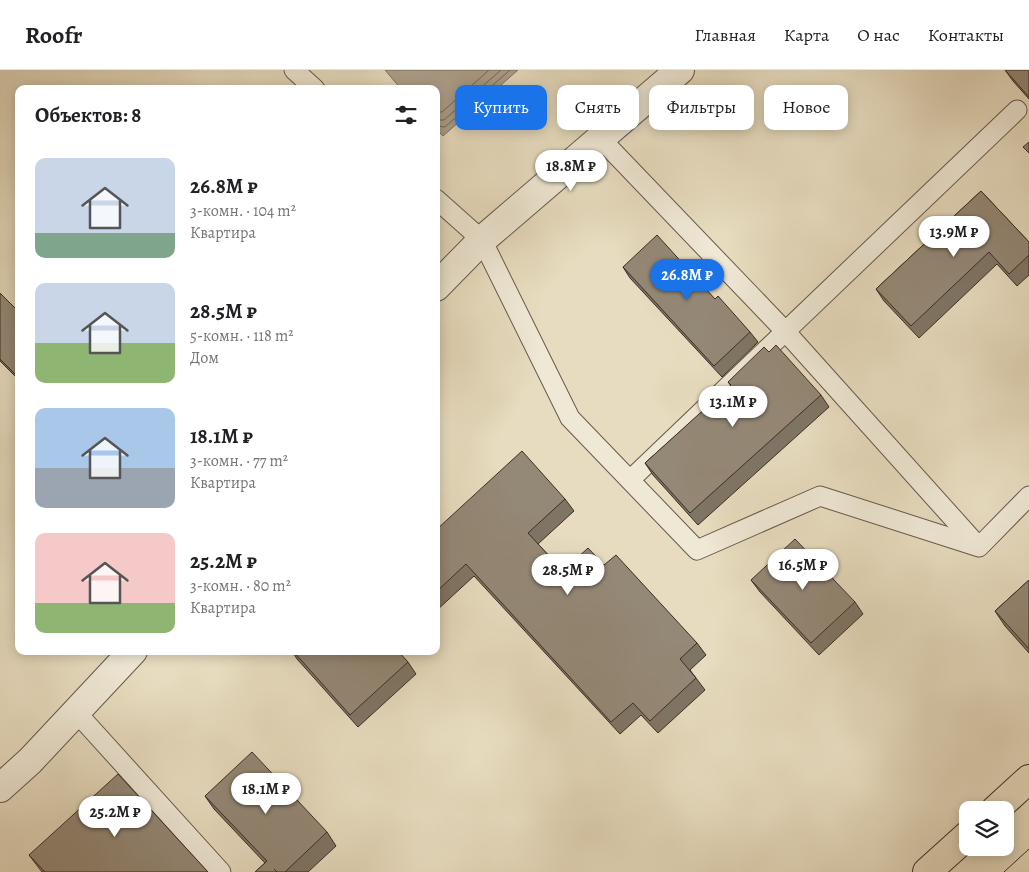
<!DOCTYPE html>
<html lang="ru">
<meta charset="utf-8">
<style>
:root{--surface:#fff;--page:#f6f6f6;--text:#202124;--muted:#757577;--line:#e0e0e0;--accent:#1a73e8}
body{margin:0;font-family:Alegreya,serif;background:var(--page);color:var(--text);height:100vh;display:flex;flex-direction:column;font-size:19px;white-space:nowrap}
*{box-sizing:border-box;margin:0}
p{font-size:16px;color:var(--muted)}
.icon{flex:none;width:28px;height:28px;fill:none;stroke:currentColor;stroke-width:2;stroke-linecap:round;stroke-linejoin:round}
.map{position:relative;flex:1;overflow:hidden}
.side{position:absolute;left:15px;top:15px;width:425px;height:570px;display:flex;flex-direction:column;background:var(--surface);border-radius:10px;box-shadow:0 2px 12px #0003}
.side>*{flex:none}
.hud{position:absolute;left:455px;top:15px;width:475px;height:45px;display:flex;gap:10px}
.buttons{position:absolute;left:959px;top:731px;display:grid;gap:10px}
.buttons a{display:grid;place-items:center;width:55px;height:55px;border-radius:10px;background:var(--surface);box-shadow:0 2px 12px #0003;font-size:25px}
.price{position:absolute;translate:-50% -42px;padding:0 11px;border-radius:18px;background:#fff;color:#222;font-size:16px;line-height:32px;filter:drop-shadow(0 1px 2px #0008)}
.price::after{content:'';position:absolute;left:50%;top:30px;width:15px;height:11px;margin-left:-8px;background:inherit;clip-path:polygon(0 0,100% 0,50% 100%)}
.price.selected{background:var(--accent);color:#fff}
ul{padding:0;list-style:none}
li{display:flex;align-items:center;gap:15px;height:125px;padding:0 20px}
li span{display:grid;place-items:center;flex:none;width:140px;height:100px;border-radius:10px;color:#555}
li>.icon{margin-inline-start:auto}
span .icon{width:60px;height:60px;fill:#fffc;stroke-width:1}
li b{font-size:21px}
h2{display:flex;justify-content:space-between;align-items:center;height:60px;padding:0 20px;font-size:21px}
.tag{padding:0 18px;border-radius:10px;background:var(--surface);box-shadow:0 2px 12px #0003;font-size:18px;line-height:45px}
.tag.selected{background:var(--accent);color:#fff}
header{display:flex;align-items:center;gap:30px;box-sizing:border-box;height:70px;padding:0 25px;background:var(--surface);border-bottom:1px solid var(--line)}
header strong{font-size:24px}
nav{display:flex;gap:28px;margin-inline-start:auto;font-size:18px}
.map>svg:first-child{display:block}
.water{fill:#ada08b;stroke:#7f7263}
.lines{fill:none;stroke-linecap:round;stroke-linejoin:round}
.shore{stroke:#746659;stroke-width:1}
.lane-casing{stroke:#66594d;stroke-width:21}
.street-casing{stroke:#66594d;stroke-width:30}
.primary-casing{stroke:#3b2d27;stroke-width:30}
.lane{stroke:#efe8d5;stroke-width:19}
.street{stroke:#efe8d5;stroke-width:28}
.primary{stroke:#e7dcbf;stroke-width:28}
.tram{stroke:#3b2d27;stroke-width:1}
.wall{fill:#7f7565;stroke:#3b2d27}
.building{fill:#948876;stroke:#3b2d27}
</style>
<header>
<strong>Roofr</strong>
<nav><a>Главная</a><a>Карта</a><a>О нас</a><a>Контакты</a></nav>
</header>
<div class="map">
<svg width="1029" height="802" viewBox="0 0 1029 802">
<rect width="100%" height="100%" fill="#e7dcbf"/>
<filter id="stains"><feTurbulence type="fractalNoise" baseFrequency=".004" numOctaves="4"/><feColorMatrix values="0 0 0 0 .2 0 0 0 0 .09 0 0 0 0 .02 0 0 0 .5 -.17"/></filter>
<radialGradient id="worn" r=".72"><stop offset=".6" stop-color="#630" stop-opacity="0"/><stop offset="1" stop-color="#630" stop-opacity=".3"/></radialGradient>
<path class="water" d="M 385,0 L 518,0 L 443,66 L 436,59 L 436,19 L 401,19 Z"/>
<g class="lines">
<g class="shore">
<path d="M 436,42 L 442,42 L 489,0"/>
<path d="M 436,50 L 444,50 L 501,0"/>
<path d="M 436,56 L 445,57 L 510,0"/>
</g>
<defs>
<g id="lane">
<path d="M 294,0 L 315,19"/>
<path d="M 600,68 L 785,261 L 978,476"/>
<path d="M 436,129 L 482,170 L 570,348 L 697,480 L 820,426 L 979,477 L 1029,426"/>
<path d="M 630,410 L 1017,40"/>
<path d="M 76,642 L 221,802"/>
</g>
<g id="street">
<path d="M 436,217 L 482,170 L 680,0"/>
<path d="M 0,718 L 30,691 L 133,581"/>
</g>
<g id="primary">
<path d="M 995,740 L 1029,709"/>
<path d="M 927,802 L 968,765"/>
</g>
</defs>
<use href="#lane" class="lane-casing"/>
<use href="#street" class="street-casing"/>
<use href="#primary" class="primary-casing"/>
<use href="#lane" class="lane"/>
<use href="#street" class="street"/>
<use href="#primary" class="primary"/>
<path class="tram" d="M 1004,802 L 1029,779"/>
</g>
<g class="wall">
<path d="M 1005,0 L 1029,0 L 1029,29 L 1013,11 Z"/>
<path d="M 981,121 L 1029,172 L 1029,205 L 1017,216 L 997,194 L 919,268 L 884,231 L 876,219 Z"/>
<path d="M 623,197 L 715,229 L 750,262 L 758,272 L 722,307 L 630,208 Z"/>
<path d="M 0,223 L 19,242 L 19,310 L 0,291 Z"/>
<path d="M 769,282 L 821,325 L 829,337 L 698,455 L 653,405 L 645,393 L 731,316 L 728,312 Z"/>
<path d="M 565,429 L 574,441 L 538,474 L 563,501 L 604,495 L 697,573 L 706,585 L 690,600 L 705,620 L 658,663 L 641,645 L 620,664 L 474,506 L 436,541 L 436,460 Z"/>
<path d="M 751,510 L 855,532 L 863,544 L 819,585 L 760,522 Z"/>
<path d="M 1029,510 L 1029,583 L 1005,556 L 995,541 Z"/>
<path d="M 292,581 L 405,581 L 401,585 L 408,592 L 416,604 L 358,657 L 297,589 Z"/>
<path d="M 205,726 L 327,762 L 336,776 L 308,802 L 255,802 L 265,793 L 214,739 Z"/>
<path d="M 29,785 L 208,802 L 42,802 Z"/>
</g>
<g class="building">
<path d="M 1005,0 L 1029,0 L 1029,27 Z"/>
<path d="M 1029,72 L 1029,83 L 1023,77 Z"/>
<path d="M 981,121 L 1029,172 L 1029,185 L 1009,204 L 989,182 L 911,256 L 876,219 Z"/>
<path d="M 657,165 L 715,229 L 718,226 L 750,262 L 714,296 L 623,197 Z"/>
<path d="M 0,223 L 19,242 L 19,308 L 0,289 Z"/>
<path d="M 776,275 L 821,325 L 690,443 L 645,393 L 731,315 L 728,312 L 764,277 L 769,282 Z"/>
<path d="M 522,381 L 565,429 L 528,463 L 563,501 L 588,478 L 604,495 L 616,485 L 697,573 L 680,589 L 696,608 L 650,651 L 633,633 L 611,652 L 466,494 L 436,522 L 436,460 Z"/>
<path d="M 795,469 L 855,532 L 811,573 L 751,510 Z"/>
<path d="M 1029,510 L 1029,579 L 995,541 Z"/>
<path d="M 293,581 L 398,581 L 408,592 L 350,645 Z"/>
<path d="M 252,682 L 327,762 L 285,802 L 277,802 L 274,799 L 277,802 L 255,802 L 267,791 L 205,726 Z"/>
<path d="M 118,704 L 208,802 L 45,802 L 29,785 Z"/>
</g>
<rect width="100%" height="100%" filter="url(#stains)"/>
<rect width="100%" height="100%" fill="url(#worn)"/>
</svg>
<div class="buttons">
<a><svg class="icon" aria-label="layers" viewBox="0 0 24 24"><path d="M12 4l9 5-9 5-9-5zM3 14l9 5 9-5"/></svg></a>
</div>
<b class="price" style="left:571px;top:122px">18.8M ₽</b>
<b class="price" style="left:954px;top:188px">13.9M ₽</b>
<b class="price selected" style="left:687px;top:231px">26.8M ₽</b>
<b class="price" style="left:733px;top:358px">13.1M ₽</b>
<b class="price" style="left:803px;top:521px">16.5M ₽</b>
<b class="price" style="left:568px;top:526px">28.5M ₽</b>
<b class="price" style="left:266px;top:745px">18.1M ₽</b>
<b class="price" style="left:115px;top:768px">25.2M ₽</b>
<div class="hud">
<a class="tag selected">Купить</a>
<a class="tag">Снять</a>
<a class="tag">Фильтры</a>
<a class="tag">Новое</a>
</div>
<section class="side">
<h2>Объектов: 8<svg class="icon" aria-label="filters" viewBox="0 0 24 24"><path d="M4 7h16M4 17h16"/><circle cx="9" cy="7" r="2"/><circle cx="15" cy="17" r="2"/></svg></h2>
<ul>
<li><span style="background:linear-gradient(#c9d6e8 75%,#7fa58c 0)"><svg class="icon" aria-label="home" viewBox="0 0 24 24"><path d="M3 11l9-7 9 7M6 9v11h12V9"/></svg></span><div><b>26.8M ₽</b><p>3-комн. · 104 m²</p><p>Квартира</p></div></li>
<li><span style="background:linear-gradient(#c9d6e8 60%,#8fb573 0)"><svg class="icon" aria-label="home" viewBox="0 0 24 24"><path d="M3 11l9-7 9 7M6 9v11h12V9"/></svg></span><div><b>28.5M ₽</b><p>5-комн. · 118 m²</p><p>Дом</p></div></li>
<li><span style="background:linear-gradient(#a9c7e8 60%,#9aa5b1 0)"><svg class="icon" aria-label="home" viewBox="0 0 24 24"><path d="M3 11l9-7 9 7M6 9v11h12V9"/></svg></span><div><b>18.1M ₽</b><p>3-комн. · 77 m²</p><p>Квартира</p></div></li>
<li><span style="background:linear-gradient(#f6c9c9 70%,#8fb573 0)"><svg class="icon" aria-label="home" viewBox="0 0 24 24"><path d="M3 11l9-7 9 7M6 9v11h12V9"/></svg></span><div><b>25.2M ₽</b><p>3-комн. · 80 m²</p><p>Квартира</p></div></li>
</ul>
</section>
</div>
